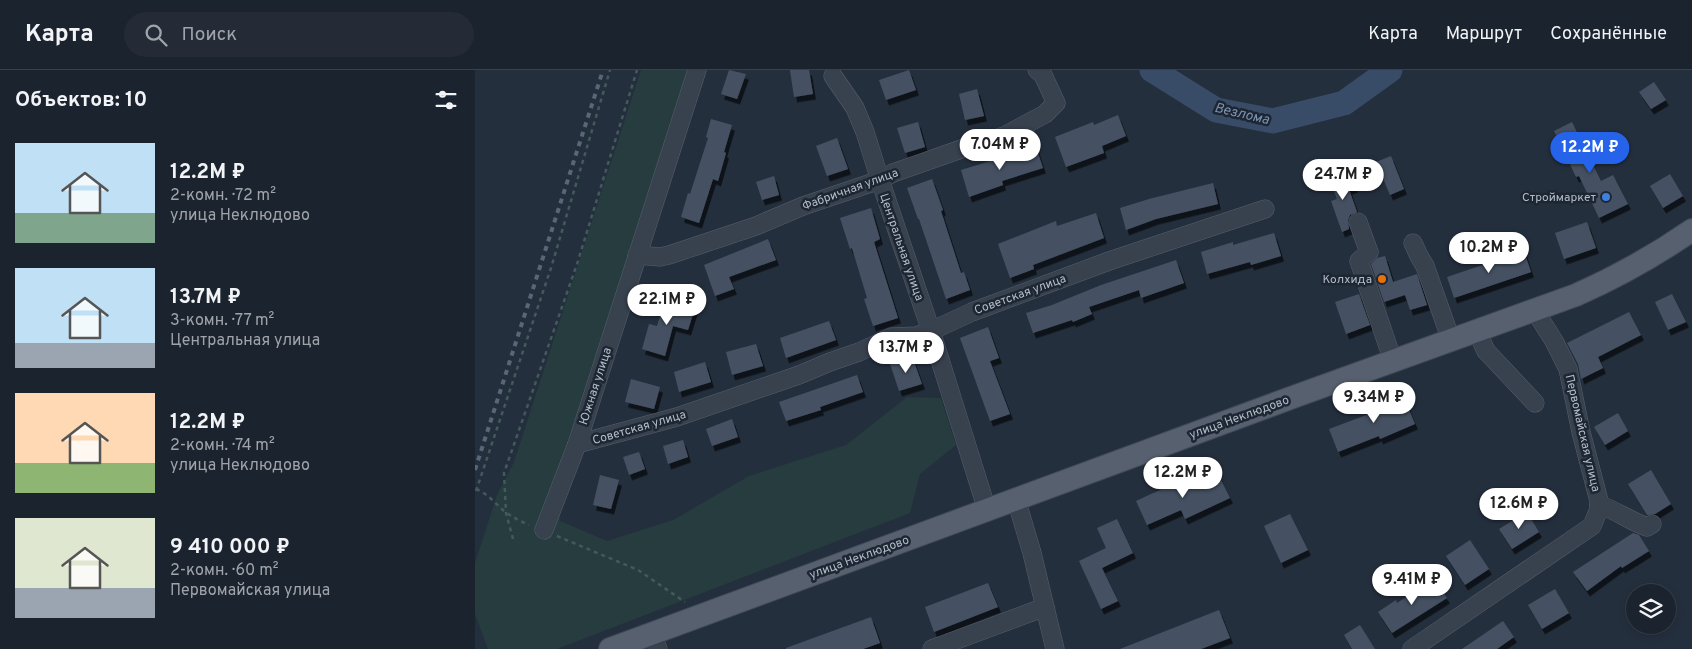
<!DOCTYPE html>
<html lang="ru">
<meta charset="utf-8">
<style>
:root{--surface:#1b232e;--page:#242b36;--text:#f1f3f6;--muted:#a0a4aa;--line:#39404a;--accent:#2563eb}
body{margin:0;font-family:Overpass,sans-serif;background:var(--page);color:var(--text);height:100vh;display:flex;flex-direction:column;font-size:19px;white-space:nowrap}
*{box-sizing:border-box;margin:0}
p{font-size:16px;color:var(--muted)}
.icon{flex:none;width:28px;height:28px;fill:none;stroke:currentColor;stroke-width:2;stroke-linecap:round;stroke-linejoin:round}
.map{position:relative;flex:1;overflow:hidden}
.drawer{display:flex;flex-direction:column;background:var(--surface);width:475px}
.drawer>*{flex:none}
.controls{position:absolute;left:1151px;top:514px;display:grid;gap:10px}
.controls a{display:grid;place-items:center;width:50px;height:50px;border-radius:50%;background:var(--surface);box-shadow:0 2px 8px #0003,0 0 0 1px var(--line);font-size:25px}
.price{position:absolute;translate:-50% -42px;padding:0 11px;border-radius:18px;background:#fff;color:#222;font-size:16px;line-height:32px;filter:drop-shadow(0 1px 2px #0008)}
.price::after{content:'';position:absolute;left:50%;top:30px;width:15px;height:11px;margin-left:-8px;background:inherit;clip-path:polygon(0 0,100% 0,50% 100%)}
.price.on{background:var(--accent);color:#fff}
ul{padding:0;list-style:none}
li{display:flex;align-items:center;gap:15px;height:125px;padding:0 15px}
li span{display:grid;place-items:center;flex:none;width:140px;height:100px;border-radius:0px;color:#555}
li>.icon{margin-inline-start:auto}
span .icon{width:60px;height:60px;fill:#fffc;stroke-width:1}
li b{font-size:21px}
h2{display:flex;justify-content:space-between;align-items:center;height:60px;padding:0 15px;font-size:21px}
header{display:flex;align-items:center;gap:30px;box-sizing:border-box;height:70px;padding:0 25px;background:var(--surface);border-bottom:1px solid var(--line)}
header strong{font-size:24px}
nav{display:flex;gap:28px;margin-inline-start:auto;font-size:18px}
.search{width:350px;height:45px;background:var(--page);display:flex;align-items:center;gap:12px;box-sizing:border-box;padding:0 18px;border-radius:28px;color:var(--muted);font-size:19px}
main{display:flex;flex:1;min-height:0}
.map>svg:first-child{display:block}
.green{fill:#263c3f}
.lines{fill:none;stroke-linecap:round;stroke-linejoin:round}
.river{stroke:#394c67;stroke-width:25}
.building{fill:#455162;filter:url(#shadow)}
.minor-casing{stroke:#565f6c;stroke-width:19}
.major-casing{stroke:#414a57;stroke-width:24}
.path{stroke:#44595c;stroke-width:2.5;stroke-dasharray:4 4;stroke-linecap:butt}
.minor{stroke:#38414e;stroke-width:18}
.major{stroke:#56606e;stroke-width:22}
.rail{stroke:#5a6575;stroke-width:4;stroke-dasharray:5 5;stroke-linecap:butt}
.shop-dot{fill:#3f7fe0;stroke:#1d2633;stroke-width:2}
.food-dot{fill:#e8710a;stroke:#1d2633;stroke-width:2}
.labels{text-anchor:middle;stroke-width:5;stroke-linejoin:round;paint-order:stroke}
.street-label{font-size:12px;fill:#b4bcc9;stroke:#1d2633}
.poi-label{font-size:12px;fill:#b4bcc9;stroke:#1d2633;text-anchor:end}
.water-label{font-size:14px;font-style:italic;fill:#7c92b1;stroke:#1d2633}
</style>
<header>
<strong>Карта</strong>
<div class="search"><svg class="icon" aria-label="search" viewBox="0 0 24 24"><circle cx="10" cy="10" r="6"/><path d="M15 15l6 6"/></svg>Поиск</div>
<nav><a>Карта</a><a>Маршрут</a><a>Сохранённые</a></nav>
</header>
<main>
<section class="drawer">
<h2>Объектов: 10<svg class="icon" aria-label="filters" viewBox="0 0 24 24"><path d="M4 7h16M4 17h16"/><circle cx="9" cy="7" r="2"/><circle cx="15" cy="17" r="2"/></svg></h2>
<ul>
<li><span style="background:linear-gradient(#bfe0f5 70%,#7fa58c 0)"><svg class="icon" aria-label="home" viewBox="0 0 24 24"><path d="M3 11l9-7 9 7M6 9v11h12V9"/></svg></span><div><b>12.2M ₽</b><p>2-комн. · 72 m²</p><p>улица Неклюдово</p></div></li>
<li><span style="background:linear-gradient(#bfe0f5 75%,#9aa5b1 0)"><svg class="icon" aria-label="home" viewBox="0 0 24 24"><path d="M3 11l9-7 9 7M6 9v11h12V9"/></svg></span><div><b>13.7M ₽</b><p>3-комн. · 77 m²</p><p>Центральная улица</p></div></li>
<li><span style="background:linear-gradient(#ffd9b3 70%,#8fb573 0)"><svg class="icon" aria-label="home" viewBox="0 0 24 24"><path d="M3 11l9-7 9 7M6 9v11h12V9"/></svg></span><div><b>12.2M ₽</b><p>2-комн. · 74 m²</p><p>улица Неклюдово</p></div></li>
<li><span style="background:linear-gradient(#dfe7d0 70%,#9aa5b1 0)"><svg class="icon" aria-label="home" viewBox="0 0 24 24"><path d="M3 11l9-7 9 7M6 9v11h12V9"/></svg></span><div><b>9 410 000 ₽</b><p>2-комн. · 60 m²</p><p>Первомайская улица</p></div></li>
</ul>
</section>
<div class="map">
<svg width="1217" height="579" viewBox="0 0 1217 579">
<defs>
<filter id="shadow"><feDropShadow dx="3" dy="5.5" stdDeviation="0" flood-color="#0009"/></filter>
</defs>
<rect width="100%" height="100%" fill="#242f3e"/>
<path class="green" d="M 166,0 L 215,0 L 79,413 L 85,451 L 132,471 L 198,450 L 274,406 L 371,375 L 432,327 L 466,328 L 481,375 L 445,404 L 435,443 L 82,579 L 13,579 L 0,544 L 0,493 L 22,425 L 39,392 Z"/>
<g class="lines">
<path class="river" d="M 677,0 L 741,40 L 798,51 L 869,33 L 915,0"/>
</g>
<g class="building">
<path d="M 254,0 L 271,4 L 262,29 L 246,24 Z"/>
<path d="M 315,0 L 334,0 L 338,24 L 319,27 Z"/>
<path d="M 434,0 L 441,20 L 411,30 L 404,10 Z"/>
<path d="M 1179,12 L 1191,30 L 1176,39 L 1164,22 Z"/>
<path d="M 502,19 L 509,46 L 490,50 L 484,24 Z"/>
<path d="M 643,45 L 651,66 L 627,76 L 629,83 L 591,97 L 580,67 L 618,52 L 619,55 Z"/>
<path d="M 236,49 L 257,55 L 249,82 L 251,83 L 243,111 L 238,109 L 224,153 L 206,147 L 213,123 L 215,124 L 233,68 L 231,67 Z"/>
<path d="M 443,52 L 450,77 L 430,83 L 422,58 Z"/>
<path d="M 1097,52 L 1126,111 L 1138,105 L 1153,134 L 1124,148 L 1104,106 L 1101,107 L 1079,61 Z"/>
<path d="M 362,68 L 373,99 L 352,106 L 341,76 Z"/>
<path d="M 561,77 L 568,98 L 527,111 L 528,115 L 494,127 L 486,100 Z"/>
<path d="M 916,86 L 929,119 L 915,125 L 901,92 Z"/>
<path d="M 875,104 L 880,117 L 874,119 L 882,142 L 875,145 L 873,150 L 874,159 L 867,162 L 856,131 L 862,129 L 855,111 Z"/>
<path d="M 1195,104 L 1208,126 L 1188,138 L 1175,116 Z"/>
<path d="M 299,106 L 304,125 L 287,130 L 281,112 Z"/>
<path d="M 457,109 L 468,140 L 466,141 L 486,203 L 489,202 L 495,220 L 471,229 L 444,149 L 443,149 L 432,118 Z"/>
<path d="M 738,113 L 743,134 L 681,149 L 651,160 L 645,138 L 674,129 Z"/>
<path d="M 396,138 L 405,169 L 399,172 L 423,248 L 398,256 L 389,229 L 392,228 L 377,178 L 375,179 L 365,148 Z"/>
<path d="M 621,143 L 629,168 L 558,195 L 559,199 L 535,208 L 523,174 L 581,151 L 582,156 Z"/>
<path d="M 1112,152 L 1121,178 L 1089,189 L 1080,163 Z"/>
<path d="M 799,163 L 806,186 L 776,195 L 775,192 L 732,204 L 726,182 L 758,172 L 758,175 Z"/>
<path d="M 293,169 L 301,190 L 254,207 L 259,219 L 240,226 L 229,195 Z"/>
<path d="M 1049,181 L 1056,202 L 979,228 L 972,207 Z"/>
<path d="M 910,186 L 918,212 L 942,204 L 952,235 L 935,240 L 930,225 L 909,232 L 896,194 L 902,188 Z"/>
<path d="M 701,190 L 709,213 L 666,228 L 664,220 L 614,237 L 617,244 L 598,252 L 597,250 L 558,263 L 551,243 L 577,235 L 626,215 Z"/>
<path d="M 884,224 L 895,255 L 871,264 L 860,232 Z"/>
<path d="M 1197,224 L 1211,252 L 1193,260 L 1180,232 Z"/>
<path d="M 190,229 L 220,238 L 213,260 L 198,256 L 190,286 L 167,279 L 174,254 L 182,256 Z"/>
<path d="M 1154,242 L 1166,265 L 1123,287 L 1128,298 L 1106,309 L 1103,294 L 1092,273 Z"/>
<path d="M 354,251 L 361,270 L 311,288 L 305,268 Z"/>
<path d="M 513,257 L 524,288 L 515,291 L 535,344 L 515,351 L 485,268 Z"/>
<path d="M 281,274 L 288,296 L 257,305 L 251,282 Z"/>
<path d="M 437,286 L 447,314 L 424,321 L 415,294 Z"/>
<path d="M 230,292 L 236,312 L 204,322 L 199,302 Z"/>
<path d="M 382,305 L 388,322 L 345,337 L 346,340 L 311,351 L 304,332 Z"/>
<path d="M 156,309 L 185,317 L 179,339 L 150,332 Z"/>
<path d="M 927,323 L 940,354 L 905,369 L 904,366 L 863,382 L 854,359 L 894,344 L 892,338 Z"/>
<path d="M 1143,343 L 1153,361 L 1130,375 L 1119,357 Z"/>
<path d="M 257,349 L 263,367 L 237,376 L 231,359 Z"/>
<path d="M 208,370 L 213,387 L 193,394 L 188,376 Z"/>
<path d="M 164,382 L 170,399 L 154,405 L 148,387 Z"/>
<path d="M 1176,400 L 1196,434 L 1180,444 L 1172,445 L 1153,414 Z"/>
<path d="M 743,404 L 755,428 L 710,449 L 706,440 L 672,455 L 661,431 L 715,406 L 719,415 Z"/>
<path d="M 125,405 L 144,410 L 136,439 L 118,435 Z"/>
<path d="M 1052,442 L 1064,462 L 1037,479 L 1024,459 Z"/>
<path d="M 815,444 L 833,480 L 806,493 L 789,456 Z"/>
<path d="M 642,449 L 658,483 L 627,498 L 643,531 L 626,539 L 604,491 L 631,478 L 622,458 Z"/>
<path d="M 1158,463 L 1164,465 L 1174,481 L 1147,498 L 1146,496 L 1112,521 L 1098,502 Z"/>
<path d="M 995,470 L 1014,499 L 990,515 L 971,486 Z"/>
<path d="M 959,509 L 972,528 L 917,563 L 903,542 L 921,530 L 922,533 Z"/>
<path d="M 513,513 L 523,537 L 459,562 L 450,537 Z"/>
<path d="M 1080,519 L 1094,543 L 1067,559 L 1053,535 Z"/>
<path d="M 744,540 L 755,568 L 726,579 L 645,579 Z"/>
<path d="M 396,547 L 405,573 L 388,579 L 311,579 L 311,578 Z"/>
<path d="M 1028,551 L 1039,567 L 1022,579 L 987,579 Z"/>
<path d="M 885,555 L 900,579 L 877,579 L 869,565 Z"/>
</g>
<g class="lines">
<defs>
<g id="minor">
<path d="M 358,6 L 380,38 L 390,62 L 405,110 L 456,261 L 512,440"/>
<path d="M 883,152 L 894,182 L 884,191 L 918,291"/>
<path d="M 938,173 L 944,186 L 950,196 L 976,270"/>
<path d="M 162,185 L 185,187 L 194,185 L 281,156 L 328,136 L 405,110 L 418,103 L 492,77 L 512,72 L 529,66 L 570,44 L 581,33 L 568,5 L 562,0"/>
<path d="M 1002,261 L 1011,281 L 1060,333"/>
<path d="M 102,374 L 202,347 L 324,305 L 355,292 L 384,282 L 416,267 L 441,266 L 456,261 L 497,242 L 634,191 L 790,139"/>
<path d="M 541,429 L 557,483 L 580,579"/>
<path d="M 1124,435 C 1141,440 1155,451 1172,457 L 1177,454"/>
<path d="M 69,460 L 102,374 L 222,0"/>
<path d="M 177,563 L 183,579"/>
<path d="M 457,579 L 570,537"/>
<path d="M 937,579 L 1117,456 L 1124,439 L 1124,431 L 1106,362 L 1093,299 L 1079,271 L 1060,241"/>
</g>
<path id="major" d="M 135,579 L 821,326 L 1101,225 C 1144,206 1178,187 1217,160"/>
</defs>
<use href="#minor" class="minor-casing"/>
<use href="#major" class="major-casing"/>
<g class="path">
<path d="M 1,419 C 13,424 20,433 29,441 C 37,447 45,451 54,455"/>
<path d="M 1,421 L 76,198 L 135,0"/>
<path d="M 82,466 L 163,500 L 210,532"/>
<path d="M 38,469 L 31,443 L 29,403 L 102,194 L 162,0"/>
</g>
<use href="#minor" class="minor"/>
<use href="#major" class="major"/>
<path class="rail" d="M 0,400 L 128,0"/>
</g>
<circle class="shop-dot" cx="1131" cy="127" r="5"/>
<circle class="food-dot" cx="907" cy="209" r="5"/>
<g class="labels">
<g class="street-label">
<text transform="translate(375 119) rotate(-20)" y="4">Фабричная улица</text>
<text transform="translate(427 177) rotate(71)" y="4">Центральная улица</text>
<text transform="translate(545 224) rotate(-20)" y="4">Советская улица</text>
<text transform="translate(120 316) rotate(-72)" y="4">Южная улица</text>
<text transform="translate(764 347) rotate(-20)" y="4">улица Неклюдово</text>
<text transform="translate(164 357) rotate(-16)" y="4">Советская улица</text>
<text transform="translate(1108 363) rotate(77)" y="4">Первомайская улица</text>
<text transform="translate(384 487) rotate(-20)" y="4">улица Неклюдово</text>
</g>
<g class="poi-label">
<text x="1121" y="131">Строймаркет</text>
<text x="897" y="213">Колхида</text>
</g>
<g class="water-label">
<text transform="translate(767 43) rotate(13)" y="5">Везлома</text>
</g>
</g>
</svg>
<div class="controls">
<a><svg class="icon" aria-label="layers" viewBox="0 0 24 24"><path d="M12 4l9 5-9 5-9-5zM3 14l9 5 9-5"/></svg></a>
</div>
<b class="price" style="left:525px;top:101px">7.04M ₽</b>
<b class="price on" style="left:1115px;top:104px">12.2M ₽</b>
<b class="price" style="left:868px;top:131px">24.7M ₽</b>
<b class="price" style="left:1014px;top:204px">10.2M ₽</b>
<b class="price" style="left:192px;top:256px">22.1M ₽</b>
<b class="price" style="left:431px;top:304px">13.7M ₽</b>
<b class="price" style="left:899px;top:354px">9.34M ₽</b>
<b class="price" style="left:708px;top:429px">12.2M ₽</b>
<b class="price" style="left:1044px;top:460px">12.6M ₽</b>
<b class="price" style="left:937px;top:536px">9.41M ₽</b>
</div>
</main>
